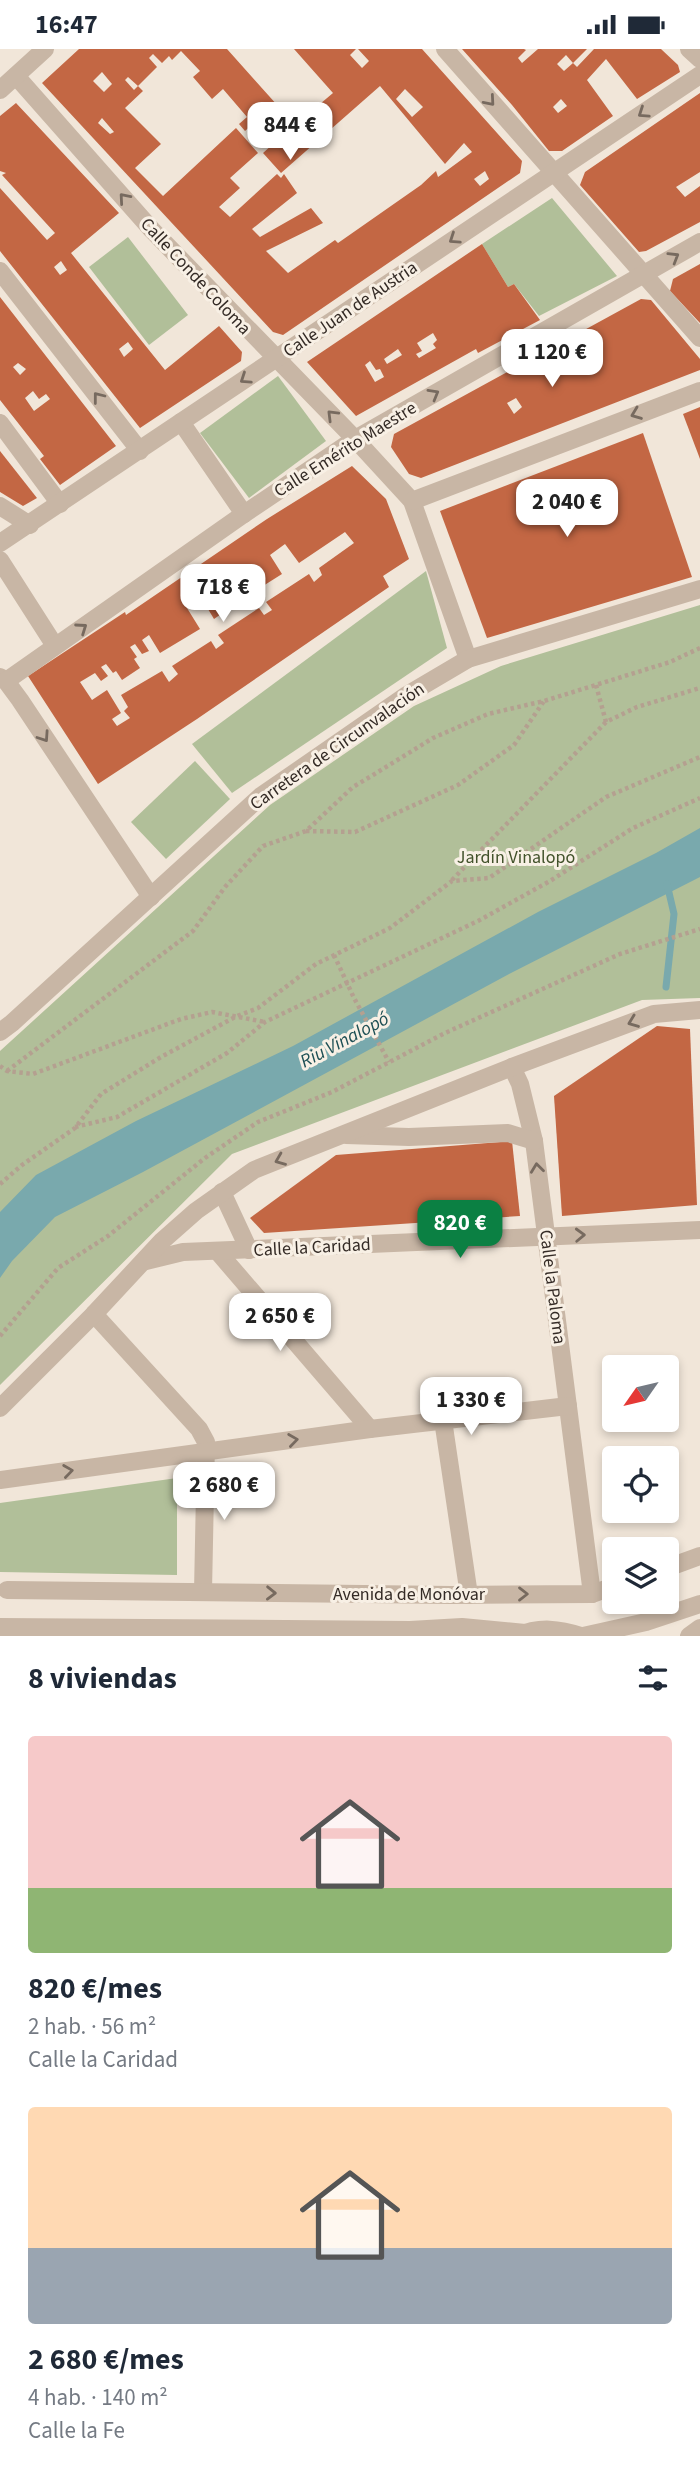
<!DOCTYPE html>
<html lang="es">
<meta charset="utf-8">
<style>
:root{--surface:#fff;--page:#f2f2f3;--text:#1f2937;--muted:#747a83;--accent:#0b8043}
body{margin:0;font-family:"Source Sans 3",sans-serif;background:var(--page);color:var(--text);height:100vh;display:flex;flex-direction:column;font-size:26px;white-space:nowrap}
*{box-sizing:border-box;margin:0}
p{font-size:23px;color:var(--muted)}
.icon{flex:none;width:38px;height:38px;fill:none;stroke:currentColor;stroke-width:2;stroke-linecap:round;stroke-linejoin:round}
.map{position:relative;height:1587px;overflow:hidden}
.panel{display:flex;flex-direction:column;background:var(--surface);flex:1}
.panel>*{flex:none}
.needle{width:46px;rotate:236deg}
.fabs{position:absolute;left:602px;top:1306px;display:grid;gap:14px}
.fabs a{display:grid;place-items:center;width:77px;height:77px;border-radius:7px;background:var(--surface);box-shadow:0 4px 10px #0003;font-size:35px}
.price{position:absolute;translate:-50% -60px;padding:0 16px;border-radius:14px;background:#fff;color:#222;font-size:23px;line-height:46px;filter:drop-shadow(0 2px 4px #0008)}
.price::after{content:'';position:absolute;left:50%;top:42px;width:21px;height:16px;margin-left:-10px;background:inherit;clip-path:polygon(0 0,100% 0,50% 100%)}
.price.on{background:var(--accent);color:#fff}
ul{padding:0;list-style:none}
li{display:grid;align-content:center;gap:14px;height:371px;padding:0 28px}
li span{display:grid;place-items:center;height:217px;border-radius:7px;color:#555}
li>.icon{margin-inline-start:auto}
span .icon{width:126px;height:126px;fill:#fffc;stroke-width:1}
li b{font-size:30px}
h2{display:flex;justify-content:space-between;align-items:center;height:84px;padding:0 28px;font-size:30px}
.status{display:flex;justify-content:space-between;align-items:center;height:49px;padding:0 35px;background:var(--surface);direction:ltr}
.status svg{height:19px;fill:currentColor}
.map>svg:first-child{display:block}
.green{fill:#b1bf99}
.water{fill:#79a9ad}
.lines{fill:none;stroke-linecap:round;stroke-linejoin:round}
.stream{stroke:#79a9ad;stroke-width:7}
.building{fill:#c36744;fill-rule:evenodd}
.path{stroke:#b4a090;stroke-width:4.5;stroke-dasharray:3.5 3.5;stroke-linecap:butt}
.minor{stroke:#c8b6a5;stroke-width:18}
.oneway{stroke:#776a5f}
.labels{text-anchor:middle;stroke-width:6;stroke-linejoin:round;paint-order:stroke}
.street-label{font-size:18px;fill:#342b26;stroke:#f8f0e5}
.park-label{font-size:18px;fill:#42522b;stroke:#f8f0e5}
.water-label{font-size:19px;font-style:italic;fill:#1d4f54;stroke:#f8f0e5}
</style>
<div class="status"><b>16:47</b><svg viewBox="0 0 49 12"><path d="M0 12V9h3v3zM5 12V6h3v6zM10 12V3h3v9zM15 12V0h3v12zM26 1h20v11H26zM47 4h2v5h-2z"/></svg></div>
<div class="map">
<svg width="700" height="1587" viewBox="0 0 700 1587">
<rect width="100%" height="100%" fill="#f1e6d9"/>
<g class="green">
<path d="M 552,149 L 617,227 L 539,267 L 514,235 L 508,238 L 482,195 Z"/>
<path d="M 128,188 L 188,266 L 149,296 L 89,218 Z"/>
<path d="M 278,327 L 326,392 L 249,449 L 200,384 Z"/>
<path d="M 426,522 L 447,599 L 232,744 L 192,695 Z"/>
<path d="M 700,556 L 700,949 L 642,951 L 232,1105 L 0,1336 L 0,1002 L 270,756 L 414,657 L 501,617 Z"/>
<path d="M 195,712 L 230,750 L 166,810 L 131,773 Z"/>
<path d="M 177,1429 L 177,1526 L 0,1523 L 0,1454 Z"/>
</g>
<path class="water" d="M 700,779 L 700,828 L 511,924 L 143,1123 L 55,1168 L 12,1212 L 0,1229 L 0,1163 L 36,1126 L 136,1072 L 293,997 L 538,863 L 656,804 Z"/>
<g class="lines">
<path class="stream" d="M 666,938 L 674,865 L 667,835"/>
</g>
<g class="building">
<path d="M 79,0 L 227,0 L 295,76 L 333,44 L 294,0 L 356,0 L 350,6 L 362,19 L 369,12 L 358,0 L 422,0 L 522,112 L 520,124 L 283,286 L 273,283 L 42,34 ZM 181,2 L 200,22 L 193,28 L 212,50 L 223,40 L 247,68 L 239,75 L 245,82 L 254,74 L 273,95 L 263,104 L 281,124 L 380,37 L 445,115 L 464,94 L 472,103 L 438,128 L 436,122 L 421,136 L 338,194 L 335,191 L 288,224 L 266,202 L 323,174 L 311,159 L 260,188 L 252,180 L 297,144 L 284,125 L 281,129 L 277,125 L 230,168 L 219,158 L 240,139 L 230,129 L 258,104 L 236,79 L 163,147 L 135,119 L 161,95 L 125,59 L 143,42 L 138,37 L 134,41 L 125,31 L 128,28 L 138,37 L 157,18 L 149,9 L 153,5 L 162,14 L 169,7 L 172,11 ZM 102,23 L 112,35 L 104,43 L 93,32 ZM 405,40 L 423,58 L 412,68 L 396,50 ZM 102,69 L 114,83 L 110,85 L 98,74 ZM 485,122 L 489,130 L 480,137 L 474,130 Z"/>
<path d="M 462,0 L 524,0 L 526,1 L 518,9 L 522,14 L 538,0 L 587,0 L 573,14 L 566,6 L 557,15 L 564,22 L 573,14 L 577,18 L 594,0 L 661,0 L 678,16 L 680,23 L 637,50 L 606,10 L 587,31 L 613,67 L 562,102 L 549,102 L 512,56 ZM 561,50 L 567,57 L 558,64 L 553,58 Z"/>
<path d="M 700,44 L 700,123 L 676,138 L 685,148 L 700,137 L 700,173 L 646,202 L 639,203 L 580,136 L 585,123 Z"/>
<path d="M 16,54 L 119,164 L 71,204 L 165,321 L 219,277 L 242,303 L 241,312 L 140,379 L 0,202 L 0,139 L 47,191 L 55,184 L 2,126 L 6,124 L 0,122 L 0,67 ZM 61,212 L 67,221 L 60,226 L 54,218 ZM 128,293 L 133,300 L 124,308 L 119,300 Z"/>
<path d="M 482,195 L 508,238 L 514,235 L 540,271 L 478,304 L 476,300 L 356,367 L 307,313 ZM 433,284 L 437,291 L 433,295 L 436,299 L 419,309 L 416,305 L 422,302 L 417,294 ZM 398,300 L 402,306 L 387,315 L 384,310 ZM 370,312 L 376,321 L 380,320 L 384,328 L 375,333 L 365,316 Z"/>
<path d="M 700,215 L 700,274 L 670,242 L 673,230 Z"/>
<path d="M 0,248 L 116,397 L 60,436 L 40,410 L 44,407 L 0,351 ZM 18,314 L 26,320 L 20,326 L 13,318 ZM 33,342 L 39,350 L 46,345 L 50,350 L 34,362 L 25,349 Z"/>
<path d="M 641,250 L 651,251 L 700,310 L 700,321 L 421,429 L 409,425 L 391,398 L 394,385 ZM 516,349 L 522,358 L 514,365 L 507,354 Z"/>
<path d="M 700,358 L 700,410 L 683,365 Z"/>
<path d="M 643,384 L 692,528 L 487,589 L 440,462 Z"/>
<path d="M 0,402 L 37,449 L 23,457 L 0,443 Z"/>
<path d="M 352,417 L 386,450 L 409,510 L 383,527 L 389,538 L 197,670 L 98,735 L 28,627 L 125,563 L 126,566 L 267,470 ZM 345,483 L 354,494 L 319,519 L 322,526 L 314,533 L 309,525 L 266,553 L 272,561 L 264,566 L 259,559 L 218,586 L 224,594 L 216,600 L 211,592 L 172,617 L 178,625 L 169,633 L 162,622 L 121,646 L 128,658 L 124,662 L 130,669 L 117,677 L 112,670 L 121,664 L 107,641 L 92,651 L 80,633 L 95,624 L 101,632 L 108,627 L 101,618 L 106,615 L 113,624 L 116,622 L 122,631 L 140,619 L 134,610 L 137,608 L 130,598 L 135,595 L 142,605 L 149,602 L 142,591 L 149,586 L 160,604 L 200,580 L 187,559 L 202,550 L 214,570 L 234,556 L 228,548 L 236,541 L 242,550 L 249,547 L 237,528 L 251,518 L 263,537 L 282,525 L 270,506 L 285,495 L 299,514 Z"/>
<path d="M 657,977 L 690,980 L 697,1156 L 562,1167 L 554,1047 Z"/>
<path d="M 512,1092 L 520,1167 L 264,1184 L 250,1169 L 336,1106 Z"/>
</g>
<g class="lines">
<g class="path">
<path d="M 596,636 L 606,673"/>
<path d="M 306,782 L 355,783 L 458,736 L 514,696 L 544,652"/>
<path d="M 452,831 L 606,673 L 637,658 L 700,639"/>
<path d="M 334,906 L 354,949 L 389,1013"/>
<path d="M 0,1017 L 7,1022 L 33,1025 L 181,970 L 212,963 L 265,973"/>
<path d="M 7,1022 L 193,882 L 225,838 L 263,797 L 306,782 L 353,738 L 373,726 L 433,689 L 488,665 L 544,652 L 670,613 L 700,599"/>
<path d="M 75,1078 L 117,1068 L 227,1004 L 265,973 L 478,872 L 550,832 L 633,779 L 700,749"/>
<path d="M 0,1135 L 22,1116 L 75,1079 L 101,1045 L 161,1008 L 237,967 L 258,959 L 316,915 L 390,879 L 452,832 L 489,829 L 606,748 L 700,708"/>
<path d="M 0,1287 L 58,1219 L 108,1187 L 205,1109 L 258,1073 L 332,1043 L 445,984 L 620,905 L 700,880"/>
</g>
<g class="minor">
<path d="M 445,0 L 700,289"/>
<path d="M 689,0 L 700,10"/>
<path d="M 16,27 L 152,181 L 355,390 L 412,452 L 468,610"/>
<path d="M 0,41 L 45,0"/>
<path d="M 0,222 L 140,402"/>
<path d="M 181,373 L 244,465"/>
<path d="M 0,374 L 60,455"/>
<path d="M 412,452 L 700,342"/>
<path d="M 0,457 L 30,476"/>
<path d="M 0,494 L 700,26"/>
<path d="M 0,511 L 55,597"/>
<path d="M 0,628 L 6,632 L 20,651 L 151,848"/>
<path d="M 6,632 L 244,465 L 355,390 L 700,193"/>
<path d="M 0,983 L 12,974 L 261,747 L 407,646 L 468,610 L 700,540"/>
<path d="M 512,1018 L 520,1035 L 534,1092 L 592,1545"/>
<path d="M 346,1086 L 409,1088 L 508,1084 L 534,1092"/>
<path d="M 222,1143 L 249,1201"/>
<path d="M 218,1203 L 370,1380"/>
<path d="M 146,1212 L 183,1203 L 700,1181"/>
<path d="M 94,1265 L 199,1380 L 206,1393 L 203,1543"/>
<path d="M 0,1359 L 94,1265 L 162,1192 L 196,1162 L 254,1121 L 512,1018 L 654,965 L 700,961"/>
<path d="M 443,1371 L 469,1546"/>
<path d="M 0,1431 L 370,1380 L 568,1357"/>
<path d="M 667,1519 L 700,1507"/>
<path d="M 7,1541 L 451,1546 L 592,1545 L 614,1537"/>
<path d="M 0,1578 L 410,1581 L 462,1578 L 525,1584"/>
<path d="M 518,1587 C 539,1577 560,1580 581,1587"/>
<path d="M 583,1587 L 646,1573 L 700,1555"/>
<path d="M 689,1587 L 700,1579"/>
</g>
</g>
<defs><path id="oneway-chevron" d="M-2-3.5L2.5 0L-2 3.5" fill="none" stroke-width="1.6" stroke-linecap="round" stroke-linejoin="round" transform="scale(1.75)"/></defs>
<g class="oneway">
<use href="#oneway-chevron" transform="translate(490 52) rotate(49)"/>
<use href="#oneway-chevron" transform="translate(643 64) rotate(146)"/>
<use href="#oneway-chevron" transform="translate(124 149) rotate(-131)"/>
<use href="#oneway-chevron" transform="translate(454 190) rotate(146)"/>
<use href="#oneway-chevron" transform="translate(674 208) rotate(-31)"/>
<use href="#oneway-chevron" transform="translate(245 330) rotate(146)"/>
<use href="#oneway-chevron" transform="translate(434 345) rotate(-30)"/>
<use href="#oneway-chevron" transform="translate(98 348) rotate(-128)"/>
<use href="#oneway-chevron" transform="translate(636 365) rotate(159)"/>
<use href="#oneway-chevron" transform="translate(332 366) rotate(-135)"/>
<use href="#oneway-chevron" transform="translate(82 579) rotate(-35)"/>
<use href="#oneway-chevron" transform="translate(44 688) rotate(56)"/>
<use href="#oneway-chevron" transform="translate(633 973) rotate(159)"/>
<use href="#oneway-chevron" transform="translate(280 1111) rotate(158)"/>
<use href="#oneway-chevron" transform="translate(537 1119) rotate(-97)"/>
<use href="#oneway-chevron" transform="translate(580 1186) rotate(-2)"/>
<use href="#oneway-chevron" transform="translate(293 1391) rotate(-8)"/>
<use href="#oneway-chevron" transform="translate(68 1422) rotate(-8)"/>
<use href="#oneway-chevron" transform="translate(271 1544) rotate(1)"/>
<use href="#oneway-chevron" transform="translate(523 1545)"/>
</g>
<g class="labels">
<g class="street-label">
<text transform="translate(196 227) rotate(47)" y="6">Calle Conde Coloma</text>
<text transform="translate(350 260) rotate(-34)" y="6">Calle Juan de Austria</text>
<text transform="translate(345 400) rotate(-32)" y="6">Calle Emérito Maestre</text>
<text transform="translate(337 697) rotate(-35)" y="6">Carretera de Circunvalación</text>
<text transform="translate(312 1198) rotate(-3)" y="6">Calle la Caridad</text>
<text transform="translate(553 1238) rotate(83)" y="6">Calle la Paloma</text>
<text x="409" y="1551">Avenida de Monóvar</text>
</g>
<g class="park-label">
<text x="516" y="814">Jardín Vinalopó</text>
</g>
<g class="water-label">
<text transform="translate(344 990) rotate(-28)" y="7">Riu Vinalopó</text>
</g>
</g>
</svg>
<div class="fabs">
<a><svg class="needle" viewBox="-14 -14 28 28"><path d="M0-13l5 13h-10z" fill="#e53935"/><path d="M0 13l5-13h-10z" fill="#747a83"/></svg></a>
<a><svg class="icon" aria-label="locate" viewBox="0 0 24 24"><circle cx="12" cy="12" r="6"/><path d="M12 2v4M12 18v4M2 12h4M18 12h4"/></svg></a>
<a><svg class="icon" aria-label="layers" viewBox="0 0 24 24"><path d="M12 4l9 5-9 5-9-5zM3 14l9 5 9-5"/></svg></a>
</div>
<b class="price" style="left:290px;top:113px">844 €</b>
<b class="price" style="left:552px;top:340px">1 120 €</b>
<b class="price" style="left:567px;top:490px">2 040 €</b>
<b class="price" style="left:223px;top:575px">718 €</b>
<b class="price on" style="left:460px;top:1211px">820 €</b>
<b class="price" style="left:280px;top:1304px">2 650 €</b>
<b class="price" style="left:471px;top:1388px">1 330 €</b>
<b class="price" style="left:224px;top:1473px">2 680 €</b>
</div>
<section class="panel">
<h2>8 viviendas<svg class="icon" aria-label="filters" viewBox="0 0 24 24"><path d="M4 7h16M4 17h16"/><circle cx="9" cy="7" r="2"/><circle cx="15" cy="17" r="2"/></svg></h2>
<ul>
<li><span style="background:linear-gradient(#f6c9c9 70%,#8fb573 0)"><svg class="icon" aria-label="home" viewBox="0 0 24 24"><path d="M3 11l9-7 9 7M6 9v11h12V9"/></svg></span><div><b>820 €/mes</b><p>2 hab. · 56 m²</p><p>Calle la Caridad</p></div></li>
<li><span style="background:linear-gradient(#ffd9b3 65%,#9aa5b1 0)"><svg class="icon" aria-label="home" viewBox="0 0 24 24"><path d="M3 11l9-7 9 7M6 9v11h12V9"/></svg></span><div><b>2 680 €/mes</b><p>4 hab. · 140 m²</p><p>Calle la Fe</p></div></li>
</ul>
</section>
